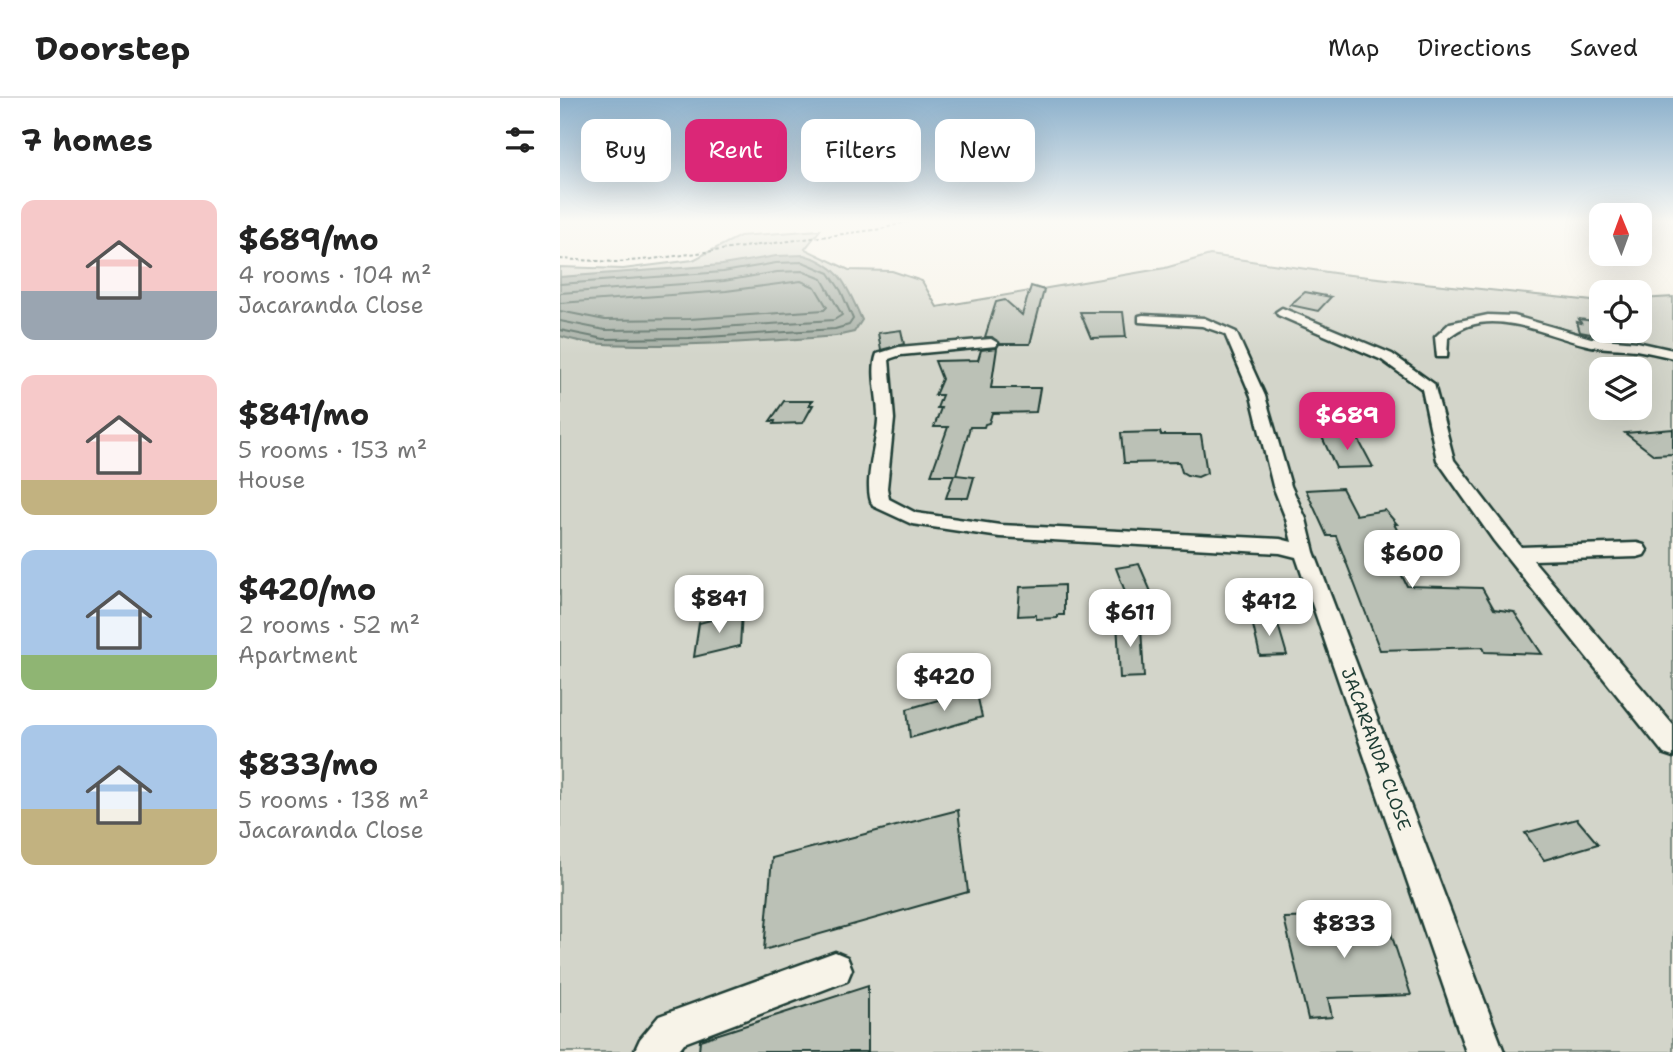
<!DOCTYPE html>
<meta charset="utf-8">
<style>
:root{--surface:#fff;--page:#f6f6f6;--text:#222;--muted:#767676;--line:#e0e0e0;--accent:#db2777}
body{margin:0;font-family:"Shantell Sans",sans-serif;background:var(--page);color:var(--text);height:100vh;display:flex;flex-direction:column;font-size:26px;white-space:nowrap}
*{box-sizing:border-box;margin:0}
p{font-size:23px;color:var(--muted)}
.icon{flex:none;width:38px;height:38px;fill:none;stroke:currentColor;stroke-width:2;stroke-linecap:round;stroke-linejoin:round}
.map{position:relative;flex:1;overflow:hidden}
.details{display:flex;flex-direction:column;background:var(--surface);width:560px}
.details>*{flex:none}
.guide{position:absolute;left:21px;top:21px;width:665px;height:63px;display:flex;gap:14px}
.needle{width:46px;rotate:359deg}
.buttons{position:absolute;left:1029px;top:105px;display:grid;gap:14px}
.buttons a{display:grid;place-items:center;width:63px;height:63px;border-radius:14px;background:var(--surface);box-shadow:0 7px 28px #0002;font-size:35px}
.price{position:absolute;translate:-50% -60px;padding:0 16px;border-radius:14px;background:#fff;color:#222;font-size:23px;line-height:46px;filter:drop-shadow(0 2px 4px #0008)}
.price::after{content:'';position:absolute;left:50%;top:42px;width:21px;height:16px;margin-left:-10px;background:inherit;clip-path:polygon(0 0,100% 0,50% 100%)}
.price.active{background:var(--accent);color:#fff}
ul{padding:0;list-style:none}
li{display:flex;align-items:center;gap:21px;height:175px;padding:0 21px}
li span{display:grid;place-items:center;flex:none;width:196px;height:140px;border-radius:14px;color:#555}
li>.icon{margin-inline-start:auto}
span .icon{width:84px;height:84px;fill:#fffc;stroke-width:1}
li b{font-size:30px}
h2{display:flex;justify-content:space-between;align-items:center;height:84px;padding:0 21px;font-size:30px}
.tag{padding:0 24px;border-radius:14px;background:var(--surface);box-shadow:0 7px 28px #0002;font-size:24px;line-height:63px}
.tag.active{background:var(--accent);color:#fff}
header{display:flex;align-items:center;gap:42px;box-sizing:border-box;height:98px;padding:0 35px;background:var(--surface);border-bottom:2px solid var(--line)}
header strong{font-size:33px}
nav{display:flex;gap:38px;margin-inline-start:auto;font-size:24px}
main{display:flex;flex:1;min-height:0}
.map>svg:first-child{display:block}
.green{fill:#d3d5ca;stroke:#79897f;stroke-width:2;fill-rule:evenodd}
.water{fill:#a4ada3;stroke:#6f8077;stroke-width:2}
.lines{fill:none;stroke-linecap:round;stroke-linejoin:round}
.shore{stroke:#546a60;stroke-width:2}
.building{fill:#bbc1b6;stroke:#1f3d34;stroke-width:2}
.minor-casing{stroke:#1f3d34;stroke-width:5}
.path{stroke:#1f3d34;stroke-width:2;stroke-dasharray:3.5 2.5;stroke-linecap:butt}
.minor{fill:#f7f3e8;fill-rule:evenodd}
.labels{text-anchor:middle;stroke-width:5;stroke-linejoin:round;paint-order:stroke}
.street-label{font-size:18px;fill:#1f3d34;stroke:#f7f3e8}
</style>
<header>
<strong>Doorstep</strong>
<nav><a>Map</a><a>Directions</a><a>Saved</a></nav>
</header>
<main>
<section class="details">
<h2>7 homes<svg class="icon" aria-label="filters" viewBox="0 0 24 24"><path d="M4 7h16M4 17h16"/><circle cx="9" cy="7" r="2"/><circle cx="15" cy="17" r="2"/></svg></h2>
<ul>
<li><span style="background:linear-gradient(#f6c9c9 65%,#9aa5b1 0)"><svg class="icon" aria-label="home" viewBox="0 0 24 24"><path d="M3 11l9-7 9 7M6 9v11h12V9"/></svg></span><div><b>$689/mo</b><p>4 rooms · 104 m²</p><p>Jacaranda Close</p></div></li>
<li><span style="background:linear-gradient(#f6c9c9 75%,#c2b280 0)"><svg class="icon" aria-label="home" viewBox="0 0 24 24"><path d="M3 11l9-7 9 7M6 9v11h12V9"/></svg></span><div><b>$841/mo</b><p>5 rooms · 153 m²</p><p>House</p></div></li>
<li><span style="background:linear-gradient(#a9c7e8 75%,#8fb573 0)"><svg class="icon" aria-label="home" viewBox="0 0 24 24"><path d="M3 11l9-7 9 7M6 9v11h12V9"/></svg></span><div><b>$420/mo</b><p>2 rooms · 52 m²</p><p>Apartment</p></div></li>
<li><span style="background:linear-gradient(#a9c7e8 60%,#c2b280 0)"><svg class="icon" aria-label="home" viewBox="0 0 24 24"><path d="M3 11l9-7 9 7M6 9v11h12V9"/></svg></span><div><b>$833/mo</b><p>5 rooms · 138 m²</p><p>Jacaranda Close</p></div></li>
</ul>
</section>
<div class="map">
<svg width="1113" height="954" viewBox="0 0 1113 954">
<rect width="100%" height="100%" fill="#f7f3e8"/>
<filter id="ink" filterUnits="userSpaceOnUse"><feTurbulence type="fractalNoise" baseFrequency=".0143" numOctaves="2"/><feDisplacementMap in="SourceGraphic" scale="14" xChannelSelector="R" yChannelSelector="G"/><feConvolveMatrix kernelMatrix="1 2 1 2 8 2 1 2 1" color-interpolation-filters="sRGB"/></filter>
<g filter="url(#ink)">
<path class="green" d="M 260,132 L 245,151 L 289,172 L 332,173 L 362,183 L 377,209 L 605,170 L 650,157 L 781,176 L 1041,204 L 1041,233 L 1080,233 L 1080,201 L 1113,199 L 1113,954 L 0,954 L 0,169 L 63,171 L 133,162 L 180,138 ZM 1041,271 L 1080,271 L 1080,310 L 1041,310 Z"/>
<path class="water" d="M 244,157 C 281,167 287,189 302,222 L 294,234 L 276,238 C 213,243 150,247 86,247 C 55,246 29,248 0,238 L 0,179 L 162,167 L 216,158 Z"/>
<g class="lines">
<g class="shore">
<path d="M 0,186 L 163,174 L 216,165 L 243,164 L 269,175 L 281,193 L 293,221 L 289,227 L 275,231 L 129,240 L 44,241 L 0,232"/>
<path d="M 0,195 L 164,183 L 217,174 L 242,173 L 262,181 L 282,217 L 274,222 L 129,231 L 45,232 L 0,223"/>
<path d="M 0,205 L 166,193 L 241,183 L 255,189 L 267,209 L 264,212 L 129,221 L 45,222 L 0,213"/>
</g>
</g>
<g class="building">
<path d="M 471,188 L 484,192 L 470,246 L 440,246 L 432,239 L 425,239 L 436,204 L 445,202 L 462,217 Z"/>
<path d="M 745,194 L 771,199 L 758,213 L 730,207 Z"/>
<path d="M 520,214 L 563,214 L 566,239 L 531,240 Z"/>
<path d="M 1019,221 L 1041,224 L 1041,238 L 1020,234 L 1017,224 L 1021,225 Z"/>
<path d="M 341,232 L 344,246 L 321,252 L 318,235 Z"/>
<path d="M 437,250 L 431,290 L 480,290 L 476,314 L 432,315 L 429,325 L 425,326 L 424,329 L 410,329 L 396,377 L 414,379 L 408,400 L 386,400 L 394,377 L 371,377 L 388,329 L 374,329 L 381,310 L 377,310 L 382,297 L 375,297 L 382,281 L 375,263 L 418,262 L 421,252 Z"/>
<path d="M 224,303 L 252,303 L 249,307 L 253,307 L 243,325 L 214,326 L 215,323 L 210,323 Z"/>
<path d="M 1113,331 L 1113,356 L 1094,357 L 1065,335 Z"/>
<path d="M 600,334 L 601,337 L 641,337 L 647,375 L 638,379 L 627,377 L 622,374 L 619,364 L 564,365 L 561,335 Z"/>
<path d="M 762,339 L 797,339 L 813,369 L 776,370 Z"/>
<path d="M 782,390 L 796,417 L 825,412 L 837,426 L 834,426 L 849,455 L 831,455 L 847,488 L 922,490 L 934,511 L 954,514 L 982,556 L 925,554 L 923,549 L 820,552 L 776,438 L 767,438 L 746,392 Z"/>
<path d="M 579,466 L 592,496 L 568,501 L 556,470 Z"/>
<path d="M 504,487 L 504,517 L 497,517 L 497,520 L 476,521 L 476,517 L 458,518 L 460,489 Z"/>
<path d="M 182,514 L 180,548 L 134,559 L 139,525 Z"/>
<path d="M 576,519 L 581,530 L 584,579 L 560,580 L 557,523 Z"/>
<path d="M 692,523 L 717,523 L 727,557 L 700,558 Z"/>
<path d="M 416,591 L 422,619 L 350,640 L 347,611 Z"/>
<path d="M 398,712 L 408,794 L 204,852 L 212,760 Z"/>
<path d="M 1017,721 L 1038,746 L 984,762 L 965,735 Z"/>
<path d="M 813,818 L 815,824 L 827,823 L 851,897 L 768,900 L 772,919 L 748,921 L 724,820 Z"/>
<path d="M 308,888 L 308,954 L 139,954 L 140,942 Z"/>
</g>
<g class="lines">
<defs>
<g id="minor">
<path d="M 722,210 L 832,256 L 874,286 L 894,362 L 961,449 L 1077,445 L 1084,447 L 1087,452 L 1084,457 L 1077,459 L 973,462 L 1113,627 L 1113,659 L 1104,656 L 934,443 L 877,362 L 862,291 L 822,262 L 718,217 L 716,214 Z"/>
<path d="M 583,217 L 644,220 L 676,234 L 705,298 L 731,388 L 746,421 L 754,454 L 944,954 L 906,954 L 736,459 L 720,455 L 440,439 L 352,426 L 313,408 C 302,388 317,345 318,322 C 319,302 310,274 317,256 L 339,249 L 431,241 L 438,245 L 436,248 L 341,257 L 329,261 L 334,321 L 327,390 L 329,401 L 356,415 L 440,427 L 720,441 L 732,444 L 726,421 L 713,388 L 691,298 L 665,236 L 642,228 L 579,224 L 579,218 Z"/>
<path d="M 928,217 L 954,218 L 1031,240 L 1077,244 L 1113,252 L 1113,260 C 1101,257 1088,254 1076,252 C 1060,250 1043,251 1027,247 C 983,237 928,205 888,240 L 887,259 L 877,259 L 875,239 L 890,225 Z"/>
<path d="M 275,854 L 287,859 L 292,871 L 287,883 L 124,945 L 117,954 L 74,954 L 80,941 L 99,918 Z"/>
</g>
</defs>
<use href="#minor" class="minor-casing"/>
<path class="path" d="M 0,161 L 56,164 L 92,161 L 321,131 L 350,123"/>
<use href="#minor" class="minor"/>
</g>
</g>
<linearGradient id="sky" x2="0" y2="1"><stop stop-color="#8db1cc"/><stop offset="0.48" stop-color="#fbfaf5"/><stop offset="1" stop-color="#fbfaf5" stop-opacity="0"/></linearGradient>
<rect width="1113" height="257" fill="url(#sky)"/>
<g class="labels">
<g class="street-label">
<text transform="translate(816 651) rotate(70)" y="6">JACARANDA CLOSE</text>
</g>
</g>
</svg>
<div class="buttons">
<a><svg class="needle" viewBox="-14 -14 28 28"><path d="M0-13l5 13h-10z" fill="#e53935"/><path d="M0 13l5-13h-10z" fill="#767676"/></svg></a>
<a><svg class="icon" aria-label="locate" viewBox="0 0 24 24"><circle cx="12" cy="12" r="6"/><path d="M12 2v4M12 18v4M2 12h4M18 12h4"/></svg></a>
<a><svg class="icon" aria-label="layers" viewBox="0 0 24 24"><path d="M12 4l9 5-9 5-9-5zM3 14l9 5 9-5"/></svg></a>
</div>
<b class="price active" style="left:787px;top:354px">$689</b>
<b class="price" style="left:852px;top:492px">$600</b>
<b class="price" style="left:159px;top:537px">$841</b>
<b class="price" style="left:709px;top:540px">$412</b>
<b class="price" style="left:570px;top:551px">$611</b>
<b class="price" style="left:384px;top:615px">$420</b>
<b class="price" style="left:784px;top:862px">$833</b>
<div class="guide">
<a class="tag">Buy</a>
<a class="tag active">Rent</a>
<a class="tag">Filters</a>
<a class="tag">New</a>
</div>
</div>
</main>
